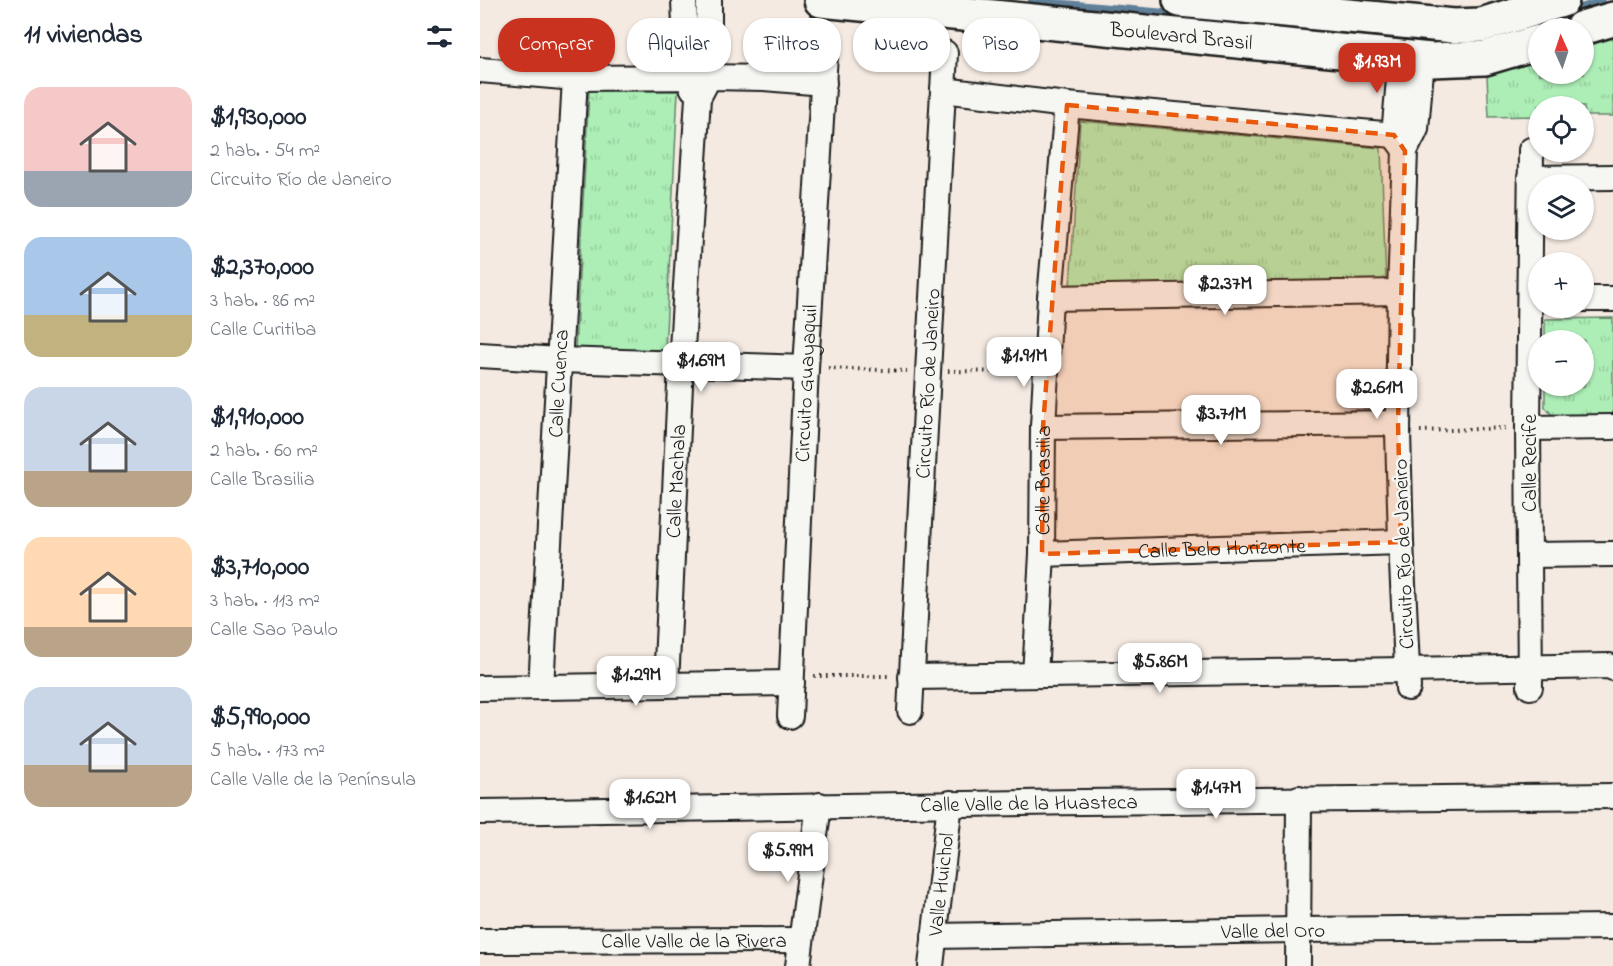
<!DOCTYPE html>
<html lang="es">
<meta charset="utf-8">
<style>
:root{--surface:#fff;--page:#f6f6f7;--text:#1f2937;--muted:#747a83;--accent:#c8321e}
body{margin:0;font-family:"Indie Flower",sans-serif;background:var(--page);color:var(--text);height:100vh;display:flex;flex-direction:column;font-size:22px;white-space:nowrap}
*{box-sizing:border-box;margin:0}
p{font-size:20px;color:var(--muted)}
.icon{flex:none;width:33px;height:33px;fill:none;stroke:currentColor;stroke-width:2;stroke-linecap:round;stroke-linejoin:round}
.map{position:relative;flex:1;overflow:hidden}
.side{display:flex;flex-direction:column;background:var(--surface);width:480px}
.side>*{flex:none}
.hud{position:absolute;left:18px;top:18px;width:570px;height:54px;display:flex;gap:12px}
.needle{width:39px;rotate:357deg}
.buttons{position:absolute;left:1048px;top:18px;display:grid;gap:12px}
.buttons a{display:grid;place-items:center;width:66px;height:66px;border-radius:50%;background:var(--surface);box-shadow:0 2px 4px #0004;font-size:30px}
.price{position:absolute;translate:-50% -51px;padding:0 14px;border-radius:12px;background:#fff;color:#222;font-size:20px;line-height:39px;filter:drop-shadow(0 2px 3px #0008)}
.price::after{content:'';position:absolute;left:50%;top:36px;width:18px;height:14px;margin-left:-9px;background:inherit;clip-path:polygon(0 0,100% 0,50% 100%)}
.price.active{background:var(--accent);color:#fff}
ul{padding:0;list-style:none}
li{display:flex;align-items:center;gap:18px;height:150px;padding:0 24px}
li span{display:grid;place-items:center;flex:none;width:168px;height:120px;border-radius:18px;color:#555}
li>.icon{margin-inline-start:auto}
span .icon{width:72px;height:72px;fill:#fffc;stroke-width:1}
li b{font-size:26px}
h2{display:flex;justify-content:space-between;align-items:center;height:72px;padding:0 24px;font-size:26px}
.chip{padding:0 21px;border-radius:24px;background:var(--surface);box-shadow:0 2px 4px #0004;font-size:21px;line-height:54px}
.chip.active{background:var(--accent);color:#fff}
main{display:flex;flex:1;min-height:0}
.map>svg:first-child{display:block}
.grass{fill:url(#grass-tufts);stroke:#64856a;stroke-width:1.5}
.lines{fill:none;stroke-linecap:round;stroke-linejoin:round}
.stream{stroke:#618099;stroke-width:6}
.street-casing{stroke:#1c1c1c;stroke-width:28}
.secondary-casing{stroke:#1c1c1c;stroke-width:38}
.path{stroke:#1c1c1c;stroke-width:4;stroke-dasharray:1.5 4.5;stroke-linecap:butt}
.street{stroke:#f6f6f2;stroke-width:24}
.secondary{stroke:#f6f6f2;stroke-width:33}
.marked{fill:#e8590c;fill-opacity:0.2;stroke:#e8590c;stroke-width:4.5;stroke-dasharray:12 8;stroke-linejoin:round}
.labels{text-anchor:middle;stroke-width:5;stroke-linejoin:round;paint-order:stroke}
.street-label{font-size:21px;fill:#1c1c1c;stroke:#f6f6f2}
</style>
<main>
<section class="side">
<h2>11 viviendas<svg class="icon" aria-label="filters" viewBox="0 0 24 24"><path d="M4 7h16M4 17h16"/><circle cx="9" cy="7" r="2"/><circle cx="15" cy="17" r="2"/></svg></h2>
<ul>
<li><span style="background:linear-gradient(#f6c9c9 70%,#9aa5b1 0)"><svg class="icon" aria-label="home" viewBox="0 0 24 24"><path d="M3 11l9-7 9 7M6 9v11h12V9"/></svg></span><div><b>$1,930,000</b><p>2 hab. · 54 m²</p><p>Circuito Río de Janeiro</p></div></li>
<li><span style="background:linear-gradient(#a9c7e8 65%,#c2b280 0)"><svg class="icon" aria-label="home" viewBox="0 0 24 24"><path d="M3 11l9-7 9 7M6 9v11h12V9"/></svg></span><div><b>$2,370,000</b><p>3 hab. · 86 m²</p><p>Calle Curitiba</p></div></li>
<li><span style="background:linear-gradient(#c9d6e8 70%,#b9a48a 0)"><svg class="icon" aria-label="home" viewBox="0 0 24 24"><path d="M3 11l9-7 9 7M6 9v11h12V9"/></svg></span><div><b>$1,910,000</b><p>2 hab. · 60 m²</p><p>Calle Brasilia</p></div></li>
<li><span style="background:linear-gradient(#ffd9b3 75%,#b9a48a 0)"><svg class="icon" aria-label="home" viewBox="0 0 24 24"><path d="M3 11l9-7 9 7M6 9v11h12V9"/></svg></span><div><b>$3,710,000</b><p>3 hab. · 113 m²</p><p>Calle Sao Paulo</p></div></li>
<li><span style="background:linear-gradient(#c9d6e8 65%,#b9a48a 0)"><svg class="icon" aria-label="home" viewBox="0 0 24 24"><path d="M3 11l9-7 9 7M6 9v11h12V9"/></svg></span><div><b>$5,990,000</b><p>5 hab. · 173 m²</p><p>Calle Valle de la Península</p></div></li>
</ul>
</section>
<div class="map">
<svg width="1133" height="966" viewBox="0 0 1133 966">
<defs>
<pattern id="grass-tufts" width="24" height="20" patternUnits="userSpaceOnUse" patternTransform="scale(1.5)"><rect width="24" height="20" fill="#adeeb7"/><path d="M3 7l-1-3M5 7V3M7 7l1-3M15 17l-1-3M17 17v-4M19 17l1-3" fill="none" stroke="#94cc9d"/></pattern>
</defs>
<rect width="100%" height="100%" fill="#f4eae2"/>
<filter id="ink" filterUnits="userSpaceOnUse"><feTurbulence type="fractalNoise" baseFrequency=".0167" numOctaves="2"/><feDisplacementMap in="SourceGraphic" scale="12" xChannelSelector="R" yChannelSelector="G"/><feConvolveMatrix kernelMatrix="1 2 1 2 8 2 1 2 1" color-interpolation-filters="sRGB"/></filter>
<g filter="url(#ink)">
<g class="grass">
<path d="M 1133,38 L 1133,116 L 1104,116 L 1104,106 L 1059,106 L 1059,116 L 1009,117 L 1007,76 L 1059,60 L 1059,74 L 1104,74 L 1104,47 Z"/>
<path d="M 109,90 L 198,91 L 185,352 L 95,349 Z"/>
<path d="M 600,121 L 901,148 L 906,282 L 590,287 Z"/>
<path d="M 1133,318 L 1133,414 L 1073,416 L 1065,407 L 1065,386 L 1104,386 L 1104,340 L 1065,340 L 1065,319 Z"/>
</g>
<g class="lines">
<g class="stream">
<path d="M 551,0 L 697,13"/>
<path d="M 1088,11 L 1122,0"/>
</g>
<defs>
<g id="street">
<path d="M 204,0 L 207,77 L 213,89"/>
<path d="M 921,57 L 914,135 L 922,146"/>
<path d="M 0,70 L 95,78 L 229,77 L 284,78 L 344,83"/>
<path d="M 463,90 L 587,105 L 914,135 L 933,135"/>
<path d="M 1050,178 L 1133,177"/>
<path d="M 570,298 L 920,292"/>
<path d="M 1104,299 L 1133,299"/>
<path d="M 0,355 L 79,360 L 326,368"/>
<path d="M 563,427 L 918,423"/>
<path d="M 1048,428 L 1133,427"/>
<path id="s1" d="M 562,554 L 921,542"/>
<path d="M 1050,555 L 1133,554"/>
<path id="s2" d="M 555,675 L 562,554 L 563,427 L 570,298 L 587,105"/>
<path d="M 431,677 L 927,670 L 1129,666 L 1133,668"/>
<path id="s3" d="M 186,685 L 201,364 L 218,98 L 229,77 L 229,0"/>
<path id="s4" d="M 61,687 L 95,78"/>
<path d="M 1050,687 L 1048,428 L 1051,150"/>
<path d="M 0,688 L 312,683"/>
<path d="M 928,688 L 921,542 L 918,432 L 920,292 L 925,151 L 936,129 L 942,59"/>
<path id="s5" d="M 430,711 L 465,53"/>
<path id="s6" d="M 310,716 L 326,368 L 345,54"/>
<path id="s7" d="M 0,812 C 378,805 755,799 1133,796"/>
<path id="s8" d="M 454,936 L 818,930 L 1133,927"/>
<path id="s9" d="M 0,941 L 321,940"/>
<path d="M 318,966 L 339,805"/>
<path id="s10" d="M 451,966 L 470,803"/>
<path d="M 818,966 L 819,798"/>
</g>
<g id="secondary">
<path id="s11" d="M 341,0 L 951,60 L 1005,58 L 1059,42"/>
<path d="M 700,0 L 974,26 L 1001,25 L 1082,0"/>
<path d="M 1102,28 L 1133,19"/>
</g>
</defs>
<use href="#street" class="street-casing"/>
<use href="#secondary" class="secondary-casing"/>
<g class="path">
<path d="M 348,368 L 427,371"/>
<path d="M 468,371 L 544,372"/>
<path d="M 940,431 L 1028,428"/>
<path d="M 334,676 L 410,676"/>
</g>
<use href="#street" class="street"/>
<use href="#secondary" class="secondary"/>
</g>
</g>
<path class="marked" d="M 587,105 L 914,135 L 925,151 L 918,423 L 921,542 L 562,554 L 563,427 Z"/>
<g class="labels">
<g class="street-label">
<text dy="7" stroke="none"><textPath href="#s11" startOffset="362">Boulevard Brasil</textPath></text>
<text dy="7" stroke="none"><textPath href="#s4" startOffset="304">Calle Cuenca</textPath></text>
<text dy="7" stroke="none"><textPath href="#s6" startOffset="333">Circuito Guayaquil</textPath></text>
<text dy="7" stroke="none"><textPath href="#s5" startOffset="328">Circuito Río de Janeiro</textPath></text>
<text transform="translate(1049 463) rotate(-90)" y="7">Calle Recife</text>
<text dy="7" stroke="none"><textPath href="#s2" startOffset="195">Calle Brasilia</textPath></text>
<text dy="7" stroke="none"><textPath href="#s3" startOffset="204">Calle Machala</textPath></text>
<text dy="7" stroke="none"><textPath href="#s1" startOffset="180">Calle Belo Horizonte</textPath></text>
<text transform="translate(923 554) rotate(-92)" y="7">Circuito Río de Janeiro</text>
<text dy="7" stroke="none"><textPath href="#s7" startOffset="549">Calle Valle de la Huasteca</textPath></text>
<text dy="7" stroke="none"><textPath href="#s10" startOffset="82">Valle Huichol</textPath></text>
<text dy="7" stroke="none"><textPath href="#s8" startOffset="339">Valle del Oro</textPath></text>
<text dy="7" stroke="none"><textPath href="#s9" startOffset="214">Calle Valle de la Rivera</textPath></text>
</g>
</g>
</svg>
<div class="buttons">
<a><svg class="needle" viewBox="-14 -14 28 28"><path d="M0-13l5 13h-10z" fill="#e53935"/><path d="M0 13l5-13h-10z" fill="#747a83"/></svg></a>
<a><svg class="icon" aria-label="locate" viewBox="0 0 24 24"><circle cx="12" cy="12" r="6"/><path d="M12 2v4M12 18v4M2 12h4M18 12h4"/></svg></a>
<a><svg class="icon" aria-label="layers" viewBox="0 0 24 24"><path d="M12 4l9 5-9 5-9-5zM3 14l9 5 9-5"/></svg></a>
<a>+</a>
<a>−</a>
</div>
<b class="price active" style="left:897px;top:94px">$1.93M</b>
<b class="price" style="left:745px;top:316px">$2.37M</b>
<b class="price" style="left:544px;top:388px">$1.91M</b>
<b class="price" style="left:221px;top:393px">$1.69M</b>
<b class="price" style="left:897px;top:420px">$2.61M</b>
<b class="price" style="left:741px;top:446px">$3.71M</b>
<b class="price" style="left:680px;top:694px">$5.86M</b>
<b class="price" style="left:156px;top:707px">$1.29M</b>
<b class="price" style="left:736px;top:820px">$1.47M</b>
<b class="price" style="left:170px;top:830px">$1.62M</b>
<b class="price" style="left:308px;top:883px">$5.99M</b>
<div class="hud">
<a class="chip active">Comprar</a>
<a class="chip">Alquilar</a>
<a class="chip">Filtros</a>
<a class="chip">Nuevo</a>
<a class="chip">Piso</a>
</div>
</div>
</main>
